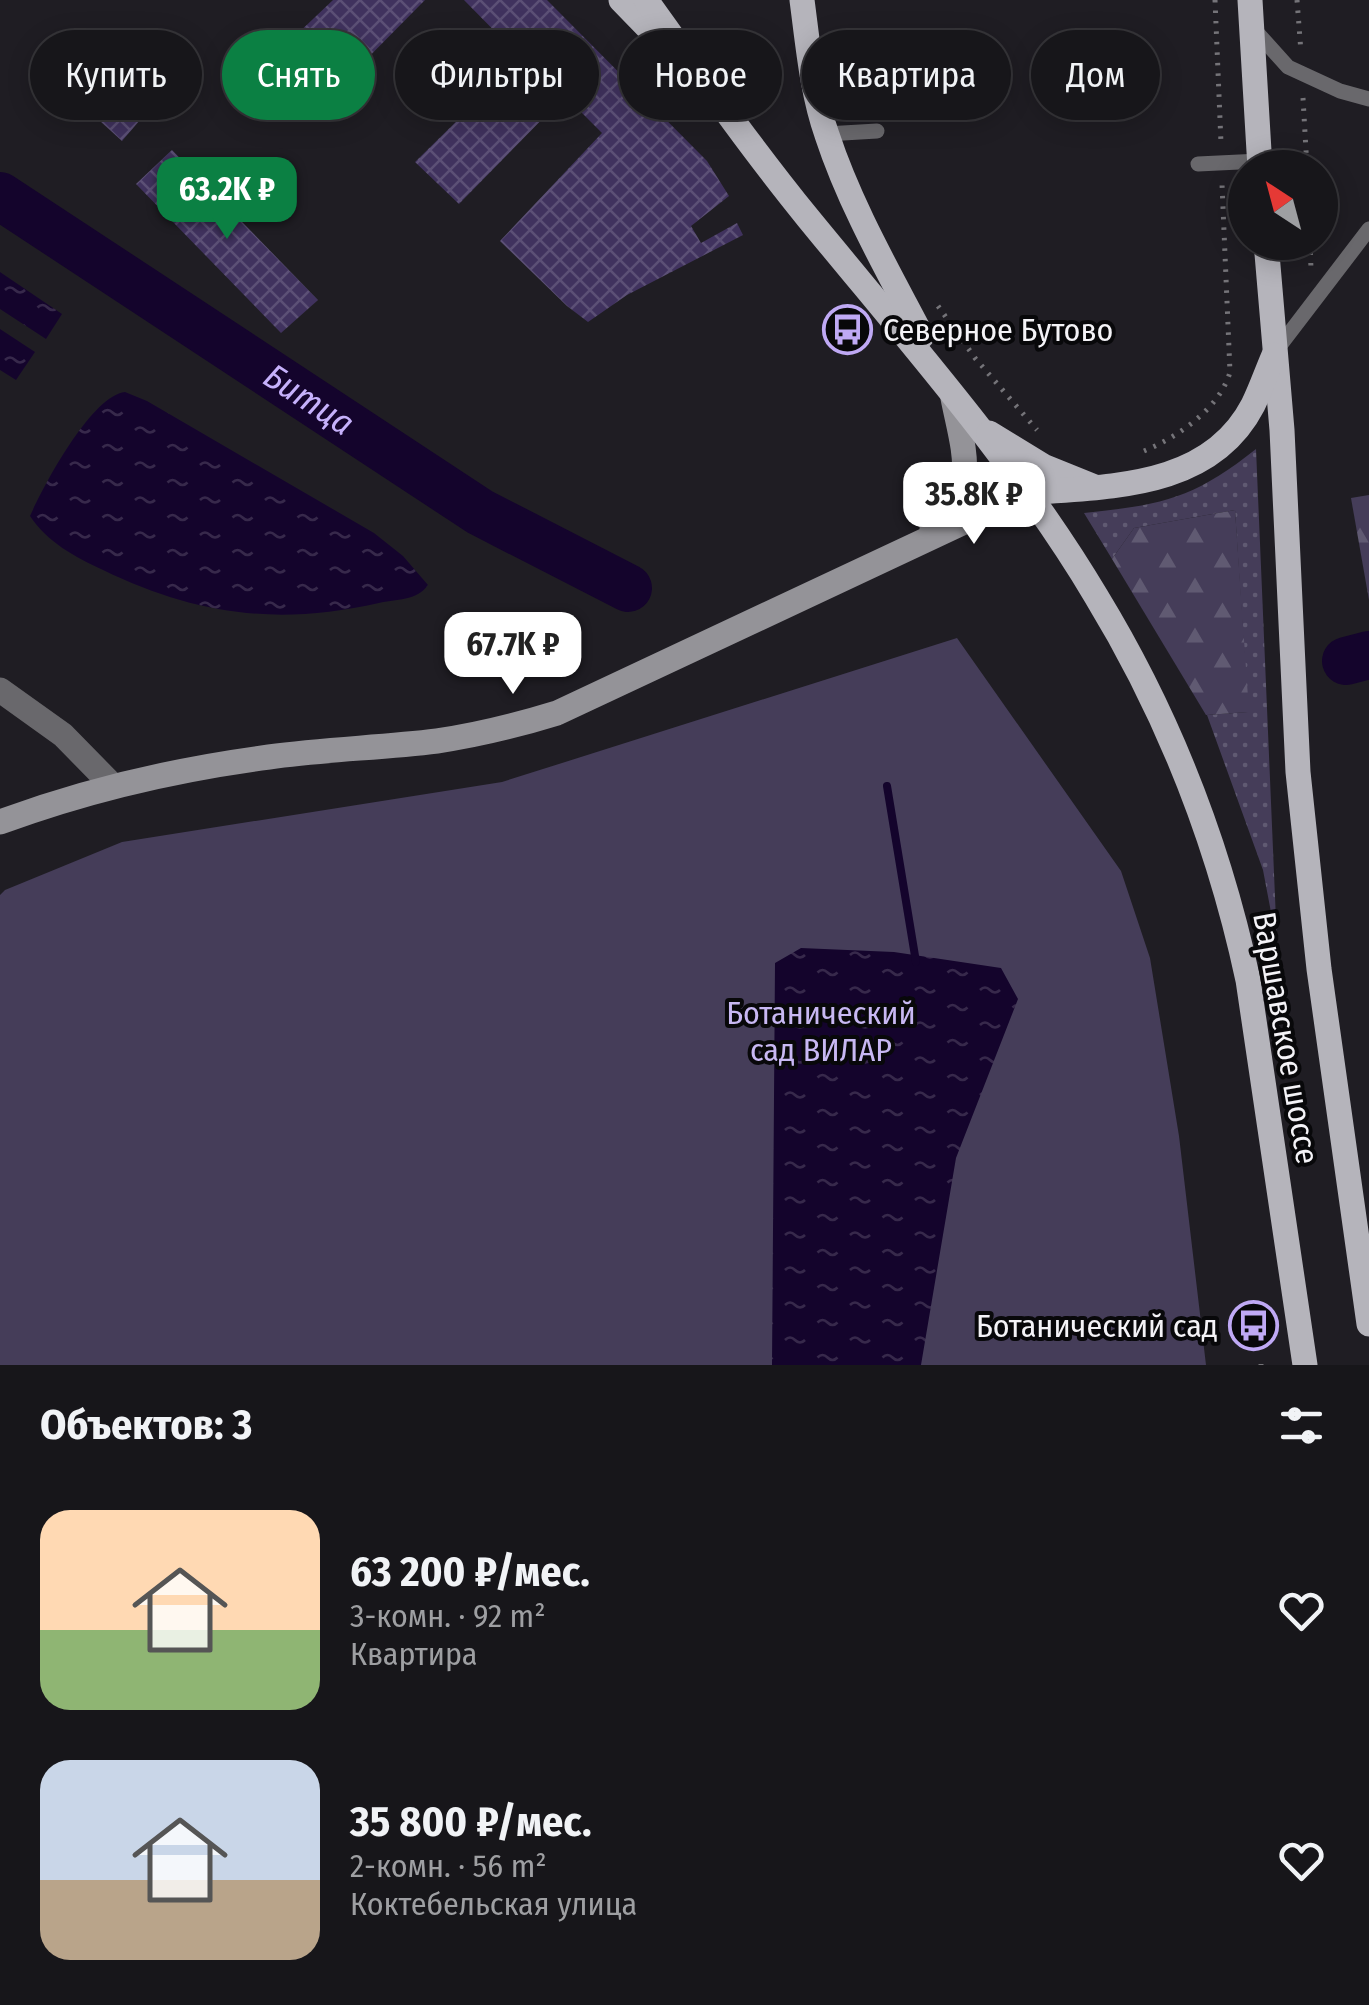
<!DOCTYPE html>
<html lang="ru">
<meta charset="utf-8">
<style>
:root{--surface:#17161a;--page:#242327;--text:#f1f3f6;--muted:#9e9fa2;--line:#363539;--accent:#0b8043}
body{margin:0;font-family:"Fira Sans Condensed",sans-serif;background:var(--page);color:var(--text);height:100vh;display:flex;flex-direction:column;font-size:38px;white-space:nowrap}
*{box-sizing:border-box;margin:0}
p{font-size:32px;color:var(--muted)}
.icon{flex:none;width:55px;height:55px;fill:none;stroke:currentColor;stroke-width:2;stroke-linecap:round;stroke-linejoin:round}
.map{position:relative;height:1365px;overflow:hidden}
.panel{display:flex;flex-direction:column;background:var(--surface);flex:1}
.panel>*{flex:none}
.banner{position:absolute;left:30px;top:30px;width:1310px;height:90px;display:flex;gap:20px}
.needle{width:65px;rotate:324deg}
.fabs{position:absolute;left:1228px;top:150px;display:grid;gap:20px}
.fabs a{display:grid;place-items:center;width:110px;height:110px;border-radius:50%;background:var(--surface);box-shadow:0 5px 25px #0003,0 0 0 2px var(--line);font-size:50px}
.price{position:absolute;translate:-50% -85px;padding:0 22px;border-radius:20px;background:#fff;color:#222;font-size:32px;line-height:65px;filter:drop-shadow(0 2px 5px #0008)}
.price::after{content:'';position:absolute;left:50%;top:60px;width:30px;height:22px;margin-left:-15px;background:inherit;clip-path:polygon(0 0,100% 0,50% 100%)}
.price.active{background:var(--accent);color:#fff}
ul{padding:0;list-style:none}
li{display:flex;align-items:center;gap:30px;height:250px;padding:0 40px}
li span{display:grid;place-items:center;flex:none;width:280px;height:200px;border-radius:30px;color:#555}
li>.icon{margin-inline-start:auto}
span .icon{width:120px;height:120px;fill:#fffc;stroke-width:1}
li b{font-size:42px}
h2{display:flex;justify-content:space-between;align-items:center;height:120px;padding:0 40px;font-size:42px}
.tag{padding:0 35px;border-radius:45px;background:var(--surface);box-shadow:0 5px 25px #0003,0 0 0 2px var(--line);font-size:35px;line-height:90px}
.tag.active{background:var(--accent);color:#fff}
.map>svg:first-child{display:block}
.grass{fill:url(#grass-dots)}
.forest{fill:url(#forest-firs)}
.green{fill:#453d59}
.water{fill:url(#water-ripples)}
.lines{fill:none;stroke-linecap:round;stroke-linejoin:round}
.stream{stroke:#14042c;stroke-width:8}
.river{stroke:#14042c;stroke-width:48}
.building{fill:url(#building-cross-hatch)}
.path{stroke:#757479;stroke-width:5;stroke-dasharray:2.5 8;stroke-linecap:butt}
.lane{stroke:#69686c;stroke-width:15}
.street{stroke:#69686c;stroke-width:25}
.secondary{stroke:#949398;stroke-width:25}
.primary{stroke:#b5b4bb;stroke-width:25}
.labels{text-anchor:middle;stroke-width:8;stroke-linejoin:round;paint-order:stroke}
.poi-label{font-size:32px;fill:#f4f3f7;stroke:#08080a;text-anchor:start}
.park-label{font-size:32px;fill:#c8b8f3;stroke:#08080a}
.street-label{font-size:32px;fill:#f4f3f7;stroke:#08080a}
.water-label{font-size:35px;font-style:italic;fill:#c6b1fb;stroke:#08080a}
</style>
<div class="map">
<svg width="1369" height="1365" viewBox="0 0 1369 1365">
<defs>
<pattern id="grass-dots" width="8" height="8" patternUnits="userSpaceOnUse" patternTransform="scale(2.5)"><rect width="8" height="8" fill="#453d59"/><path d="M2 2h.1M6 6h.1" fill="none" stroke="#605a72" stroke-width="1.8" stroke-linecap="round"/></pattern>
<pattern id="forest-firs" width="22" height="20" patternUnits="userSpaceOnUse" patternTransform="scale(2.5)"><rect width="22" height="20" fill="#453d59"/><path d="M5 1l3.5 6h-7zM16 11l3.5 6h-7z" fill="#605a72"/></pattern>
<pattern id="water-ripples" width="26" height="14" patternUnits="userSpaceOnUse" patternTransform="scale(2.5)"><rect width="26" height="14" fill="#14042c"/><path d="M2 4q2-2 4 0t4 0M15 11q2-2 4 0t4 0" fill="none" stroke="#37294b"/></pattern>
<pattern id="building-cross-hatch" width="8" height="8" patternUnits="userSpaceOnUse" patternTransform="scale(2.5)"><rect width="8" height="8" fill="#40325e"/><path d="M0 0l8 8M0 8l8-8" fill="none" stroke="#5c5076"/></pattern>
</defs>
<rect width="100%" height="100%" fill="#1f1d23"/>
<path class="grass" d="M 1256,449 L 1277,944 L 1263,870 L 1207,715 L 1248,712 L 1235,510 L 1134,528 L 1112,559 L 1084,513 C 1162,505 1193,499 1256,449 Z"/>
<g class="forest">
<path d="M 1369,495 L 1369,600 L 1351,498 Z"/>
<path d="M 1235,510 L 1249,712 L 1206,715 L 1112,559 L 1134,528 Z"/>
</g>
<path class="green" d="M 957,638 L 1121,871 L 1150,958 L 1179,1136 L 1206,1365 L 0,1365 L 0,895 L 5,890 L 122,842 L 502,782 Z"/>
<g class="water">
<path d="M 0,272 L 62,314 L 46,339 L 0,309 Z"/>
<path d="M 0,329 L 35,352 L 16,380 L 0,370 Z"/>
<path d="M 125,392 L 147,401 L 374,533 L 403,556 L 428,585 C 417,601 396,599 379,603 C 278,626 196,615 103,570 C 75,557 47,542 30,516 C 44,485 91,396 125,392 Z"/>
<path d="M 801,948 L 894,952 L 1001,968 L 1018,999 L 956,1158 L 921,1365 L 772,1365 L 775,963 Z"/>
</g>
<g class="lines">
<path class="stream" d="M 887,786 L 916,962"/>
<g class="river">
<path id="s1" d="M 0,196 L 480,512 L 628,588"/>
<path d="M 1346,661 L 1369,655"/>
</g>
</g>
<g class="building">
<path d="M 333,0 L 425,0 L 340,86 L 293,38 Z"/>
<path d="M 464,0 L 547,0 L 707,161 L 729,196 L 691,226 L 701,243 L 737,223 L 743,235 L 627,295 L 588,322 L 567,306 L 500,241 L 602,133 L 565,96 L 459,204 L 415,162 L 521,58 Z"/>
<path d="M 165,45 L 188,64 L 122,141 L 100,121 Z"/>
<path d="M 172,150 L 318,300 L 281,333 L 136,184 Z"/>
</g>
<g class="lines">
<g class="path">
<path d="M 1215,0 L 1221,143"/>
<path d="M 1297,0 L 1301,52"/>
<path d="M 1303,98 L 1307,168"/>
<path d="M 1310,242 L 1311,269"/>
<path d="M 938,306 L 975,358 L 1037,430"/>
<path d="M 1144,451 C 1178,437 1220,408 1230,372 L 1222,184"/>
<path d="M 1261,1364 L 1261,1365"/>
</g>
<g class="lane">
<path d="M 1252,27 L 1288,67 L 1340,91 L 1369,99"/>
<path d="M 826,134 L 877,131"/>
<path d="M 1198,164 L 1260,161"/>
<path d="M 1275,352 L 1369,229"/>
</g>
<path class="street" d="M 0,690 L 63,735 L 113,786"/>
<g class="secondary">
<path d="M 932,528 C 981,493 963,449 953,398"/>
<path d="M 0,822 C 87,790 177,769 269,757 C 325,749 381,748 437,741 C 478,735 518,725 557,713 L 1026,493"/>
</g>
<g class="primary">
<path d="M 621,0 L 656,36"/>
<path d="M 646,0 C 699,74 751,148 808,218 C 906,338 1017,463 1096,596 C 1168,714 1219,845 1248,980 L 1305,1365"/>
<path d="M 802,0 C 808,45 812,93 827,135 C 850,205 888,271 922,336"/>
<path d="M 1250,0 L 1260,168"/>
<path d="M 1266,242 L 1282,430 L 1298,772 L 1319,969 L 1369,1324"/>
<path d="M 989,433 L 1043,466 L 1095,487"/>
<path d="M 1026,493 C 1107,486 1209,490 1253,405 C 1261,389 1267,371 1274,355"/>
</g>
</g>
<defs>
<symbol id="bus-ring" viewBox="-11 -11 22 22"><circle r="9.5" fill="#08080a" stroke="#bfa9f4" stroke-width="1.5"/><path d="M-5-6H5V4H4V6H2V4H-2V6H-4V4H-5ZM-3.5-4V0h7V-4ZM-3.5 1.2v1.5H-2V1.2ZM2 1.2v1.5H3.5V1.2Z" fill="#bfa9f4"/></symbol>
</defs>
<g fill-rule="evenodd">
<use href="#bus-ring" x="820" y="302" width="55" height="55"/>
<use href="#bus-ring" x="1226" y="1298" width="55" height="55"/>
</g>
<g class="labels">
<g class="poi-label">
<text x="883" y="341">Северное Бутово</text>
<text x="1218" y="1337" text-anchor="end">Ботанический сад</text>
</g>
<g class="park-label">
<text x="821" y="1024">Ботанический<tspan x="821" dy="37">сад ВИЛАР</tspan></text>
</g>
<g class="street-label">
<text transform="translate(1286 1038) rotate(80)" y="11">Варшавское шоссе</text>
</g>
<g class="water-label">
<text dy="12" stroke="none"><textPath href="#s1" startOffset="370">Битца</textPath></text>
</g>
</g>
</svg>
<div class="fabs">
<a><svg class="needle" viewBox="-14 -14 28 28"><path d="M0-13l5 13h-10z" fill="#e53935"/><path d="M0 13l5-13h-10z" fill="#9e9fa2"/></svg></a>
</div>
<b class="price active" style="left:227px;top:242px">63.2K ₽</b>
<b class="price" style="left:974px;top:547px">35.8K ₽</b>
<b class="price" style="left:513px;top:697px">67.7K ₽</b>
<div class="banner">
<a class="tag">Купить</a>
<a class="tag active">Снять</a>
<a class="tag">Фильтры</a>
<a class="tag">Новое</a>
<a class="tag">Квартира</a>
<a class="tag">Дом</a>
</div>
</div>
<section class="panel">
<h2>Объектов: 3<svg class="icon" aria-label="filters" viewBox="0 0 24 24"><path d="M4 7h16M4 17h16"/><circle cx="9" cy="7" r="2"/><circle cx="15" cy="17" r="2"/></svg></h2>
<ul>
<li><span style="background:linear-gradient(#ffd9b3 60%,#8fb573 0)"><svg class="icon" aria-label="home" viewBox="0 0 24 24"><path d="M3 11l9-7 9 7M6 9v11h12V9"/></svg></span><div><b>63 200 ₽/мес.</b><p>3-комн. · 92 m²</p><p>Квартира</p></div><svg class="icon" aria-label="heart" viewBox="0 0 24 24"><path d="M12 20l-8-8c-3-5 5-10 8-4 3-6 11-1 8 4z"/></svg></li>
<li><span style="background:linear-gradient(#c9d6e8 60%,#b9a48a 0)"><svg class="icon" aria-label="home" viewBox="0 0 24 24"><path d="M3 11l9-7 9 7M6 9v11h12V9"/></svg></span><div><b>35 800 ₽/мес.</b><p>2-комн. · 56 m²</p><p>Коктебельская улица</p></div><svg class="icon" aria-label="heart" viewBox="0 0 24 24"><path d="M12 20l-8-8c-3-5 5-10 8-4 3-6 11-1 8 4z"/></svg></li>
</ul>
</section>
